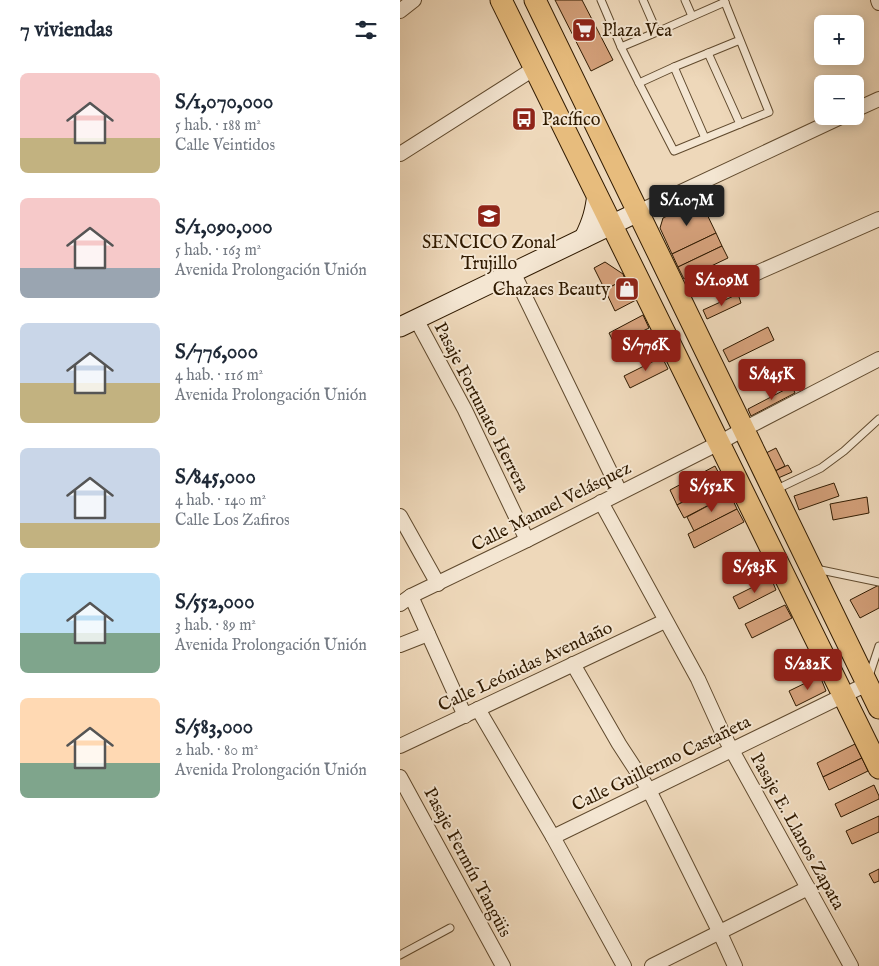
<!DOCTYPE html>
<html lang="es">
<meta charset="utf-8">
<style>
:root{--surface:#fff;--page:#f6f6f7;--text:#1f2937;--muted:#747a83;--accent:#8f2418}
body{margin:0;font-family:"IM FELL English",serif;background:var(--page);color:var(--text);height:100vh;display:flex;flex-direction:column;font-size:19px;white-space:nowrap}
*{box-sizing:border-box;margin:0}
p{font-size:16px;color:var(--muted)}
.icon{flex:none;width:28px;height:28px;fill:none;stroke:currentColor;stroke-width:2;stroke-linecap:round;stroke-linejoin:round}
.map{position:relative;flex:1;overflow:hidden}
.details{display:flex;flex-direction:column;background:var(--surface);width:400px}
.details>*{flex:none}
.buttons{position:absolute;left:414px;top:15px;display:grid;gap:10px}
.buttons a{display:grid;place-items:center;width:50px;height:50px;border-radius:8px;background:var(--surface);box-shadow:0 2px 12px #0003;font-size:25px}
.price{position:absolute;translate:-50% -42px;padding:0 11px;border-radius:5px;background:var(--accent);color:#fff;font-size:16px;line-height:32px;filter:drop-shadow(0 1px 2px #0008)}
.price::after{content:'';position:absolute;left:50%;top:30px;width:15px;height:11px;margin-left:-8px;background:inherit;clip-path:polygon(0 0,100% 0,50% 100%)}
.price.current{background:#222;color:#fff}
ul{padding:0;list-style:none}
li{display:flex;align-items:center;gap:15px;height:125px;padding:0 20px}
li span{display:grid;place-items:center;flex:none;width:140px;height:100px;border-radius:8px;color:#555}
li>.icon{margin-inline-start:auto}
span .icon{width:60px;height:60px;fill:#fffc;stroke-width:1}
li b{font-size:21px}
h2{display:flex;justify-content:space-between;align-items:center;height:60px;padding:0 20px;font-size:21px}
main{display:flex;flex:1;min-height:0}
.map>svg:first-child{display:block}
.building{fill:#d4a07a;stroke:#301a00}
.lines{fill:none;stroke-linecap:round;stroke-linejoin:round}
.lane-casing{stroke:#604a2e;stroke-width:9}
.street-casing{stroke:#604a2e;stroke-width:16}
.secondary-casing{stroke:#301a00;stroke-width:21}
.primary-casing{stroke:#301a00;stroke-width:23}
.lane{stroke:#f4e6d2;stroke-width:7}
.street{stroke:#f4e6d2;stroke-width:14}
.secondary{stroke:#f4e6d2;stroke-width:19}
.primary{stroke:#e7bc7d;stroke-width:21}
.labels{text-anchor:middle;stroke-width:4;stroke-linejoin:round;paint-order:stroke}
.poi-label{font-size:18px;fill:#301a00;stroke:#f4e6d2;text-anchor:start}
.street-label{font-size:18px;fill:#301a00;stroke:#f4e6d2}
</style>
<main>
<section class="details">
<h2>7 viviendas<svg class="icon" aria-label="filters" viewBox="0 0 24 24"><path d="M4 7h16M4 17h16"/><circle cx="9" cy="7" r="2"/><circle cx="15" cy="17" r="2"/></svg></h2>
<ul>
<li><span style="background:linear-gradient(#f6c9c9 65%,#c2b280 0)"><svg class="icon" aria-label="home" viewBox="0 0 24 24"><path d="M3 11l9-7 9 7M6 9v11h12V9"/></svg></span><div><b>S/1,070,000</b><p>5 hab. · 188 m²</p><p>Calle Veintidos</p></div></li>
<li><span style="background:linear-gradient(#f6c9c9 70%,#9aa5b1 0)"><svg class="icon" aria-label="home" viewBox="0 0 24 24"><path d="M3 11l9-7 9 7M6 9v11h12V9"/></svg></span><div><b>S/1,090,000</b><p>5 hab. · 163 m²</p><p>Avenida Prolongación Unión</p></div></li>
<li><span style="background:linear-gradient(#c9d6e8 60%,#c2b280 0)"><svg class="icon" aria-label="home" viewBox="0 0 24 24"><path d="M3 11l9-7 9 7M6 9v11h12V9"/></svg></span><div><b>S/776,000</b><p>4 hab. · 116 m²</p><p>Avenida Prolongación Unión</p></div></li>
<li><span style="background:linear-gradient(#c9d6e8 75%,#c2b280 0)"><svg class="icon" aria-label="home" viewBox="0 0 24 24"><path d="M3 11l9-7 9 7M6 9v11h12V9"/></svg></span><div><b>S/845,000</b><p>4 hab. · 140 m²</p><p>Calle Los Zafiros</p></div></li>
<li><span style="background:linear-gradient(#bfe0f5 60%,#7fa58c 0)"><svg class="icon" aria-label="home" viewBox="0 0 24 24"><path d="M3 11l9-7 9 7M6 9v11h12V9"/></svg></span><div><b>S/552,000</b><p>3 hab. · 89 m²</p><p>Avenida Prolongación Unión</p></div></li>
<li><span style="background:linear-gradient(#ffd9b3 65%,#7fa58c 0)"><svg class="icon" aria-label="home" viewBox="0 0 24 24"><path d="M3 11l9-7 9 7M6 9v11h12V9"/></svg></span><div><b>S/583,000</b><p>2 hab. · 80 m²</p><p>Avenida Prolongación Unión</p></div></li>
</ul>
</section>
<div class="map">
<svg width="479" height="966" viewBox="0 0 479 966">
<rect width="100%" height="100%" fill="#eed8ba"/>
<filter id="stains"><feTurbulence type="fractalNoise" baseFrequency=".004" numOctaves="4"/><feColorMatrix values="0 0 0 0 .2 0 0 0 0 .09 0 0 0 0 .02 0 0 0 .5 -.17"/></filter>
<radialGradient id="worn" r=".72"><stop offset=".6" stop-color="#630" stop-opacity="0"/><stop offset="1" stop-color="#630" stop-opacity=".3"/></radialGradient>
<g class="building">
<path d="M 155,0 L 182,0 L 213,60 L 191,71 Z"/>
<path d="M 300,200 L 316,233 L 272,254 L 260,228 L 263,218 Z"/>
<path d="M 316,233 L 322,246 L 278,267 L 272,254 Z"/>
<path d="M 322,246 L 328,258 L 284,279 L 278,267 Z"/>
<path d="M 205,262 L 223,274 L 225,279 L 205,290 L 194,268 Z"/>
<path d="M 225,279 L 236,300 L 215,311 L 205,290 Z"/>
<path d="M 338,294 L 341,303 L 307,319 L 303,310 Z"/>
<path d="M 243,315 L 249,328 L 215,345 L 209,333 Z"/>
<path d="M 368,327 L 374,340 L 329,362 L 323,350 Z"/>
<path d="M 262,357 L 268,369 L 230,388 L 224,376 Z"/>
<path d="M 392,386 L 395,393 L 351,416 L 348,409 Z"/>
<path d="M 376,448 L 385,466 L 373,472 L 364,454 Z"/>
<path d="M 388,465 L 392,472 L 376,479 L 373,472 Z"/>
<path d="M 315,466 L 323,481 L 277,505 L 270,490 Z"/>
<path d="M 323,481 L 330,494 L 284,518 L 277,505 Z"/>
<path d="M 434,483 L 439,496 L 399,510 L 394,496 Z"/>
<path d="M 330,494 L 337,509 L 294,531 L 287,517 Z"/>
<path d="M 467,497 L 469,513 L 433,520 L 430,504 Z"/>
<path d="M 337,509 L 344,522 L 294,548 L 288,534 Z"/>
<path d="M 371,578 L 376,590 L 339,609 L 333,597 Z"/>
<path d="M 479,585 L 479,608 L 460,618 L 450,600 Z"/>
<path d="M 385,605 L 392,618 L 352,638 L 345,624 Z"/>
<path d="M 420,676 L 426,691 L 396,706 L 389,691 Z"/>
<path d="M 455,744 L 462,758 L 423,777 L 417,763 Z"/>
<path d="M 462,758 L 468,771 L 429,790 L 423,777 Z"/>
<path d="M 474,785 L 479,796 L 479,799 L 441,817 L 435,804 Z"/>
<path d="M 479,816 L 479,832 L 452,844 L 446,831 Z"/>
<path d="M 479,869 L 479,881 L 474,883 L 469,874 Z"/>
</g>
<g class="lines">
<defs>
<g id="lane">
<path d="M 201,0 L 221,47 L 257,32"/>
<path d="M 243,0 L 257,32 L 325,2"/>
<path d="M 285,0 L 292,16"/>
<path d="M 324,0 L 369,112 L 274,151 L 239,83 L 274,67 L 340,40"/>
<path d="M 221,47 L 239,83"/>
<path d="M 308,53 L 340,124"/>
<path d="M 274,67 L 305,138"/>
<path d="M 375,490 L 421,468 L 444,451 L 479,419"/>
<path d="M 416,569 L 479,582"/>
<path d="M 469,676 L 479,646"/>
<path d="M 0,955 L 50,928"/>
</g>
<g id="street">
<path d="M 478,0 L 479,3"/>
<path d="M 0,11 L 14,0"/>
<path d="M 455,110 L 479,99"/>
<path d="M 0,154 L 135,68"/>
<path d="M 238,212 L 443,116"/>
<path d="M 113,272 L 220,492"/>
<path d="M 343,279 L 479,219"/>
<path d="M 16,319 L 65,410 L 127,540"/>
<path d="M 201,502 L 298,679 L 323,734 L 451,966"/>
<path d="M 0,516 L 38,584"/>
<path d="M 11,596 L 65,716"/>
<path d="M 0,604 L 11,596 L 127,540 L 319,443 L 344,429 L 479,359"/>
<path d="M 0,645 L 28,634"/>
<path d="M 173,664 L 219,744 L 249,790 L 320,933 L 335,966"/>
<path d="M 78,709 L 153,837 L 224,966"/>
<path d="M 0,746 L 265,621"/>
<path d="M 0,777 L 103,966"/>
<path d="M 153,837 L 467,684"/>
<path d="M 252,966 L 408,888"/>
</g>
<g id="secondary">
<path d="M 184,238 C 192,222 195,211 197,194"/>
<path d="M 0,327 L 238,212"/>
</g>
<g id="primary">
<path d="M 101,0 L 479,768"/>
<path d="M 135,0 L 479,708"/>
</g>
</defs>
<use href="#lane" class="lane-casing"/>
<use href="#street" class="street-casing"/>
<use href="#secondary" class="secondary-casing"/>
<use href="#primary" class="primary-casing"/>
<use href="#lane" class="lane"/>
<use href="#street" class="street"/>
<use href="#secondary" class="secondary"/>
<use href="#primary" class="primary"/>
</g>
<defs>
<symbol id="supermarket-square" viewBox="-11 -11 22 22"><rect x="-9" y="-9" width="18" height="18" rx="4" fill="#8f2418" stroke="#f4e6d2"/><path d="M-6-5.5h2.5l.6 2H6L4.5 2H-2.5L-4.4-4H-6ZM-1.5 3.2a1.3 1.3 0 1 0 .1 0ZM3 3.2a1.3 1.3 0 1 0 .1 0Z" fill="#fff"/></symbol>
<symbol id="bus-square" viewBox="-11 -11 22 22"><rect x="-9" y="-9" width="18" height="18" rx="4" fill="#8f2418" stroke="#f4e6d2"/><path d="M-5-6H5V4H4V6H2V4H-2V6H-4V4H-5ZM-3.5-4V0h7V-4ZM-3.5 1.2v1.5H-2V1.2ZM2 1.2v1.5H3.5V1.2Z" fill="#fff"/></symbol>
<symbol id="university-square" viewBox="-11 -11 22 22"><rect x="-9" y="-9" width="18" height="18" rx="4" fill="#8f2418" stroke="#f4e6d2"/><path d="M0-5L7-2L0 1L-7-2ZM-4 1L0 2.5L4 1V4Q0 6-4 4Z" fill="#fff"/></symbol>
<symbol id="shop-square" viewBox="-11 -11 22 22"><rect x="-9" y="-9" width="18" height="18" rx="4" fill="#8f2418" stroke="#f4e6d2"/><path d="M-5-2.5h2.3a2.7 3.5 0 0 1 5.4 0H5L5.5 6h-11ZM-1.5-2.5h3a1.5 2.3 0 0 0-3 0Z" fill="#fff"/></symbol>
</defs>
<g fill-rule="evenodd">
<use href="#supermarket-square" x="170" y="16" width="28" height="28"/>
<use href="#bus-square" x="110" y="105" width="28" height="28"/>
<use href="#university-square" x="75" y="202" width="28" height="28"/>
<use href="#shop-square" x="213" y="275" width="28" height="28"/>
</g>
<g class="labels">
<g class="poi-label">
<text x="202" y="36">Plaza Vea</text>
<text x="142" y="125">Pacífico</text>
<text x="89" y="248" text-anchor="middle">SENCICO Zonal<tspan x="89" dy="21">Trujillo</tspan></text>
<text x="210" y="295" text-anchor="end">Chazaes Beauty</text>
</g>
<g class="street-label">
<text transform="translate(82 407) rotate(63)" y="6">Pasaje Fortunato Herrera</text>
<text transform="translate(151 506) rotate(-27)" y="6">Calle Manuel Velásquez</text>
<text transform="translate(125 666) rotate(-25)" y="6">Calle Leónidas Avendaño</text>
<text transform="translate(261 763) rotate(-26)" y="6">Calle Guillermo Castañeta</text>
<text transform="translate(398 831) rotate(61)" y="6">Pasaje E. Llanos Zapata</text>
<text transform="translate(68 862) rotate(62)" y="6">Pasaje Fermín Tangüis</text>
</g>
</g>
<rect width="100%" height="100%" filter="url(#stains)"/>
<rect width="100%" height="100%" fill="url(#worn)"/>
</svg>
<div class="buttons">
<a>+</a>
<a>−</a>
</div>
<b class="price current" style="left:287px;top:227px">S/1.07M</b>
<b class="price" style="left:322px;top:307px">S/1.09M</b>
<b class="price" style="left:246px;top:372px">S/776K</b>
<b class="price" style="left:372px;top:401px">S/845K</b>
<b class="price" style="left:312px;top:513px">S/552K</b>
<b class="price" style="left:355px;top:594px">S/583K</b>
<b class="price" style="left:408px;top:691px">S/282K</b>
</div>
</main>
